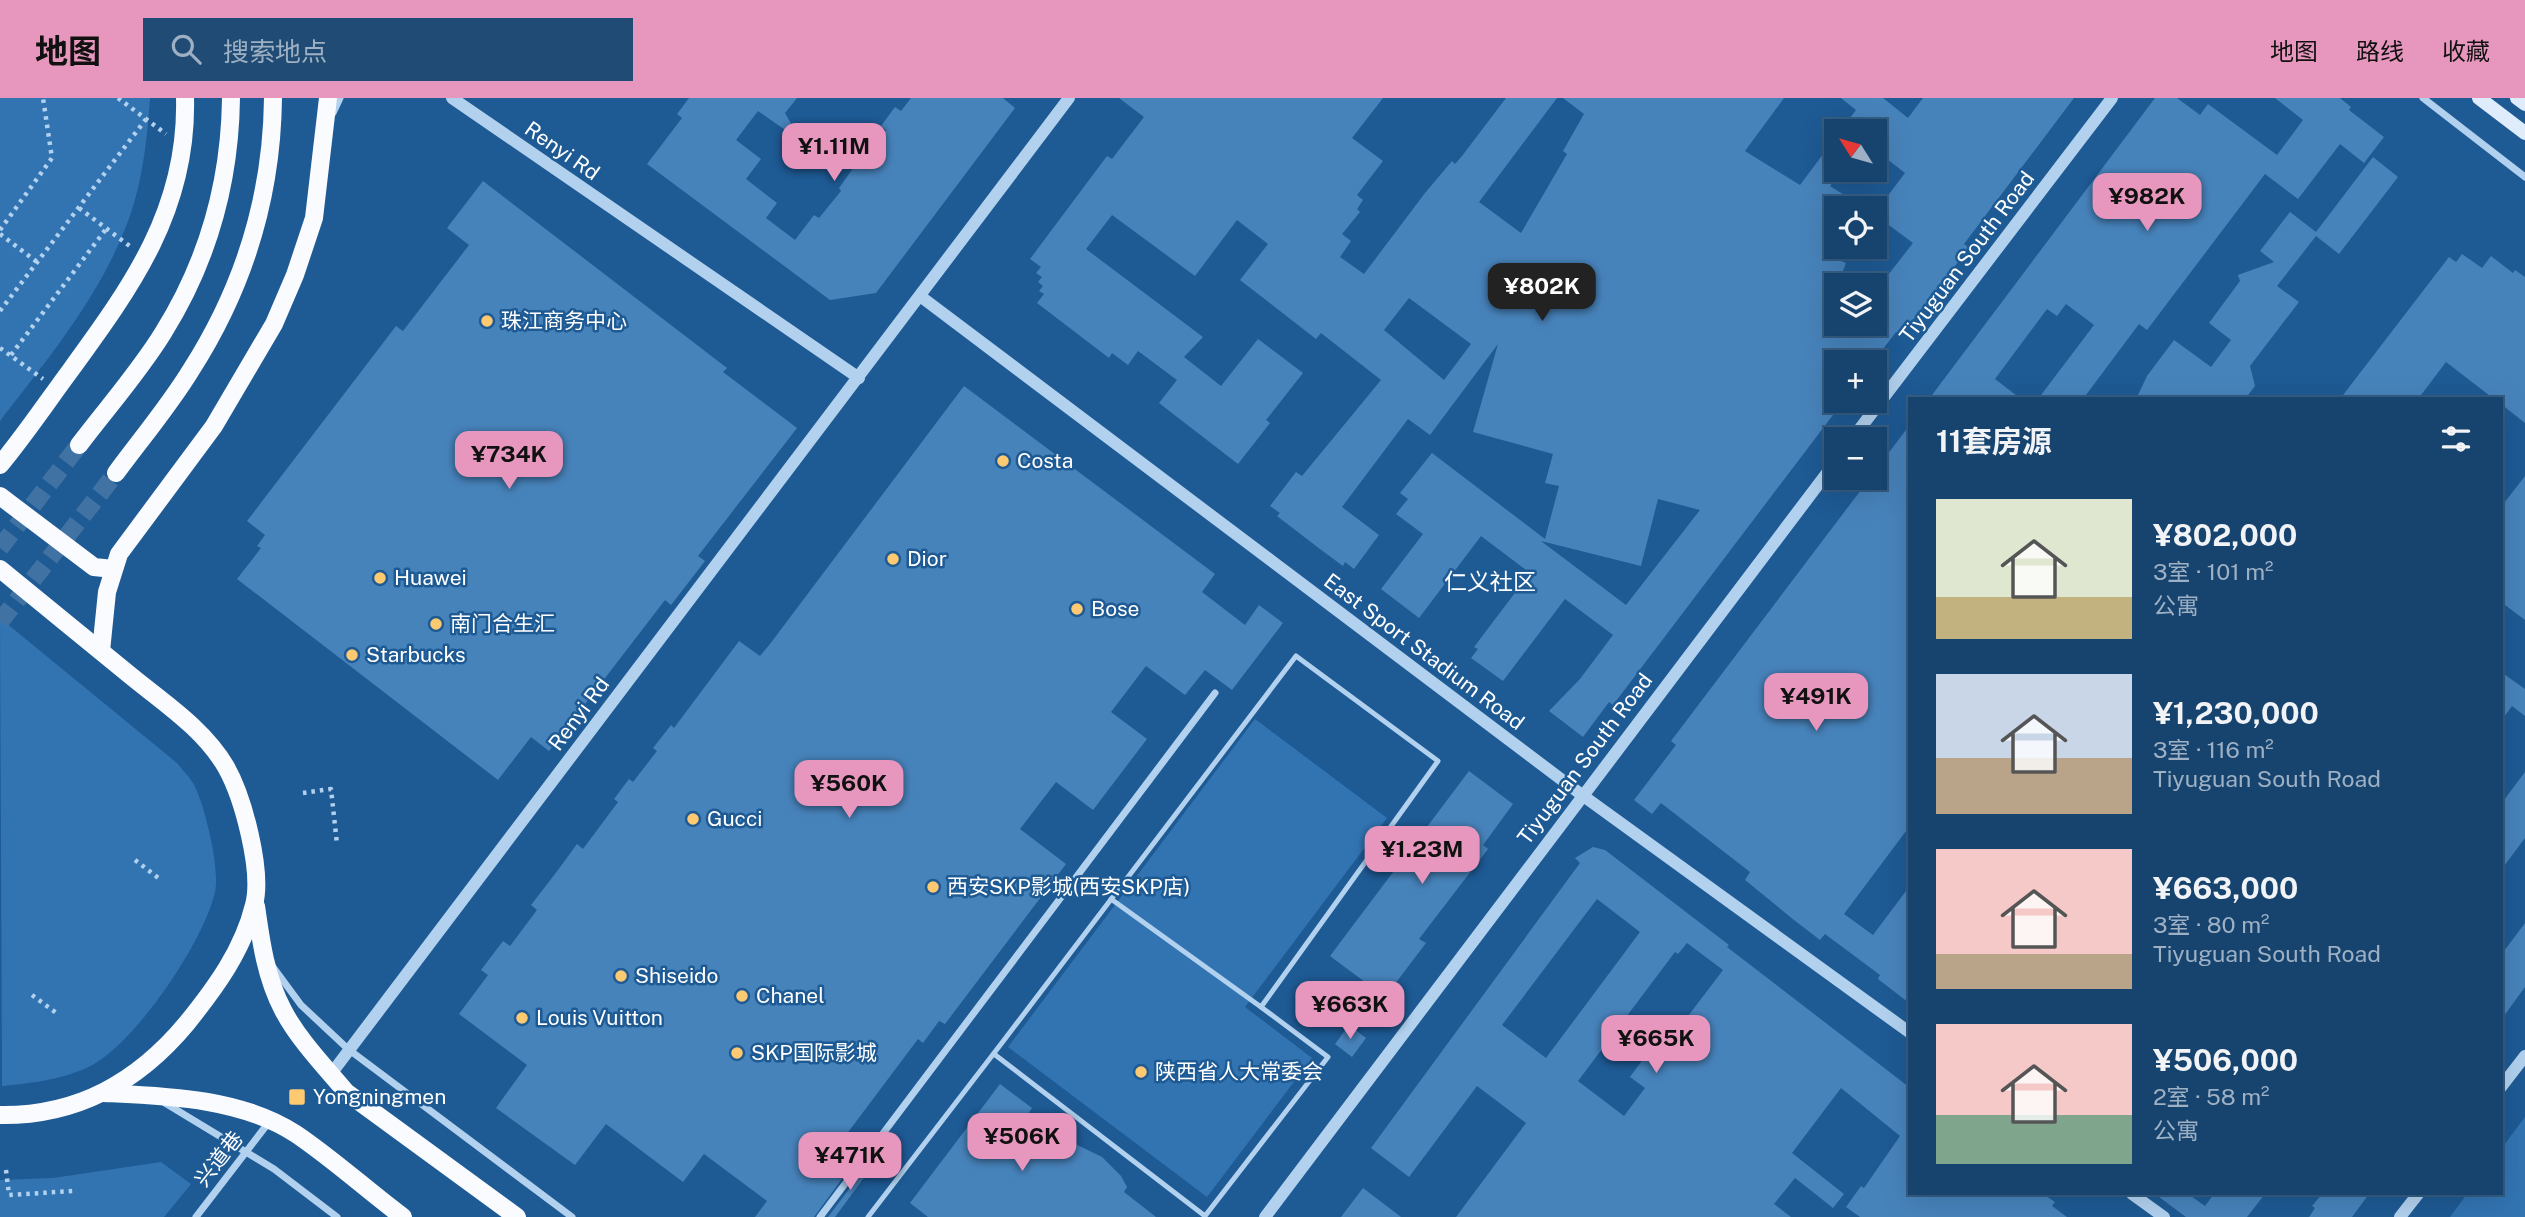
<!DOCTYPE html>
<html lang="zh">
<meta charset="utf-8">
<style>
:root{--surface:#16446f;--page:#1f4b74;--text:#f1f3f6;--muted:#9eb0c3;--line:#355c82;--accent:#e797bd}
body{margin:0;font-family:"Public Sans","Noto Sans SC",sans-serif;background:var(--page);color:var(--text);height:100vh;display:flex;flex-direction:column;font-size:26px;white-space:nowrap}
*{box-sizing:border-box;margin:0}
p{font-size:23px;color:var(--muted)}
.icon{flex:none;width:38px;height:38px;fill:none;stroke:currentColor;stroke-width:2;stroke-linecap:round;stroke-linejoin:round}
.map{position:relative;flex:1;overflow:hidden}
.drawer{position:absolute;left:1908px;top:299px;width:595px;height:798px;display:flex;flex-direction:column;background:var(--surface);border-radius:0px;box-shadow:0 7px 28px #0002,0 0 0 2px var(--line)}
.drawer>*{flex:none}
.needle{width:46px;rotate:307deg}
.buttons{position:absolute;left:1824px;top:21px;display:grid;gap:14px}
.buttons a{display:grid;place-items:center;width:63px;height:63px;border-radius:0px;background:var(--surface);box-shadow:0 7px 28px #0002,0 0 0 2px var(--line);font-size:35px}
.price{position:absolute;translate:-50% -60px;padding:0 16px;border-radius:14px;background:var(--accent);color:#111;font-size:23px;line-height:46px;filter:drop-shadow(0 2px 4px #0008)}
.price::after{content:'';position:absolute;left:50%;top:42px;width:21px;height:16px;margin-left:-10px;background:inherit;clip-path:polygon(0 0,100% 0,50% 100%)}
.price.selected{background:#222;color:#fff}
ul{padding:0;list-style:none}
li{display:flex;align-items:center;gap:21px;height:175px;padding:0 28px}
li span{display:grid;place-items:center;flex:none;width:196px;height:140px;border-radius:0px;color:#555}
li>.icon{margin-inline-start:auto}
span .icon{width:84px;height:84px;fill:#fffc;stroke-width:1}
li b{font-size:30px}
h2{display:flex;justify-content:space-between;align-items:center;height:84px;padding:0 28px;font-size:30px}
header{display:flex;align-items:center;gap:42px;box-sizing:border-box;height:98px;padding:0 35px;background:var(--accent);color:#111}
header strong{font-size:33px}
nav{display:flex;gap:38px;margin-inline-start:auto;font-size:24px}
.search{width:490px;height:63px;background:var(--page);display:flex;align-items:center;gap:18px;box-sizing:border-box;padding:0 24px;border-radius:0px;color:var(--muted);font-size:26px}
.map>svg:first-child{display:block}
.green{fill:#3274b2}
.building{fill:#4783bb;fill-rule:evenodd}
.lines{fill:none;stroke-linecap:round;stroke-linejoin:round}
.primary-tunnel{stroke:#4073a4;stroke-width:18;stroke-dasharray:18 9;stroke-linecap:butt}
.path{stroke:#b1d1ef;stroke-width:4.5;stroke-dasharray:3.5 5;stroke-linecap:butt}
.service{stroke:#b1d1ef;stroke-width:5}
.minor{stroke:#b1d1ef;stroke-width:7}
.tertiary{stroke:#b1d1ef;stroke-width:12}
.secondary{stroke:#deecfb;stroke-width:14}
.primary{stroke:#f9fbff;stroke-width:18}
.poi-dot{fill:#fdca71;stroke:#1e5a94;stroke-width:2.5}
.labels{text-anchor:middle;stroke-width:5;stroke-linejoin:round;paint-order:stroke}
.street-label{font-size:21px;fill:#fff;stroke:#1e5a94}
.poi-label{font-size:21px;fill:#fff;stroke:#1e5a94;text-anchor:start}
.neighbourhood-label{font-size:23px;fill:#fff;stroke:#1e5a94}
</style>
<header>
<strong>地图</strong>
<div class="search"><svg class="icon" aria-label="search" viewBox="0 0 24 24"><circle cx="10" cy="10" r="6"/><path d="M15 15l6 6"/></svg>搜索地点</div>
<nav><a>地图</a><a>路线</a><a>收藏</a></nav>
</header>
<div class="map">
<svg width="2525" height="1119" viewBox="0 0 2525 1119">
<rect width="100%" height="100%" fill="#1e5a94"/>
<g class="green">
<path d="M 0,0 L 150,0 C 147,44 142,90 125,131 C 97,202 46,263 0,323 Z"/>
<path d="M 0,520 L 177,665 C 183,673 192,681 196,691 C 206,713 220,771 215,794 C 204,843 138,941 94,966 C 68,981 32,985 2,988 Z"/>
<path d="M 1255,621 L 1387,720 L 1245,909 L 1312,960 L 1207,1099 L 1008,949 Z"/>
<path d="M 2525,1019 L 2525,1119 L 2450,1119 L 2467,1096 L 2501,1096 L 2501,1051 Z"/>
<path d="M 161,1064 L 191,1086 L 164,1119 L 0,1119 L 0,1082 L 53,1080 Z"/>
</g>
<g class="building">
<path d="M 689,0 L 797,0 L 785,15 L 801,43 L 758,13 L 736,42 L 761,61 L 746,81 L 777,105 L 766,120 L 795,142 L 814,117 L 819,120 L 841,93 L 839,90 L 861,59 L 864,61 L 886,32 L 881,28 L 895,9 L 901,13 L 911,0 L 1003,0 L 1015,10 L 876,195 L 830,202 L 647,66 L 682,20 L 677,16 Z"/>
<path d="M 1119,0 L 1383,0 L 1352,40 L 1383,63 L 1357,97 L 1363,102 L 1357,111 L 1360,114 L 1342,136 L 1351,143 L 1340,159 L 1364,176 L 1425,95 L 1452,63 L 1455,66 L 1462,58 L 1506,0 L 1557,0 L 1479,104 L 1521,135 L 1567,56 L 1563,53 L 1584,16 L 1563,0 L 1784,0 L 1745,53 L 1800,87 L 1836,39 L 1836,80 L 1830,88 L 1865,110 L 1836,110 L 1836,151 L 1831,159 L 1846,165 L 1823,226 L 1874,226 L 1874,195 L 1913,145 L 1874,116 L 1905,75 L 1874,51 L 1874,33 L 1840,33 L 1856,12 L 1841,0 L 1883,0 L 1908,20 L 1923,0 L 2074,0 L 1964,146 L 1969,150 L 1901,237 L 1896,234 L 1873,264 L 1836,264 L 1836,313 L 1613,607 L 1609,604 L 1583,639 L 1549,613 L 1580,581 L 1613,537 L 1565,501 L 1503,583 L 1471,560 L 1478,551 L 1474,549 L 1530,475 L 1481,438 L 1419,520 L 1381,491 L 1423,436 L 1396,416 L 1408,401 L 1400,395 L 1432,355 L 1545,441 L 1559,388 L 1545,385 L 1553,356 L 1473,334 L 1498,246 L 1430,337 L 1408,321 L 1342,409 L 1379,437 L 1354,471 L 1345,464 L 1343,468 L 1320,451 L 1277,418 L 1280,415 L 1270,408 L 1296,374 L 1302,378 L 1381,282 L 1321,235 L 1316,241 L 1240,182 L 1268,146 L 1237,122 L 1195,178 L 1112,117 L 1086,151 L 1203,239 L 1184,259 L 1221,288 L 1258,241 L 1303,275 L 1266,322 L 1270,325 L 1238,366 L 1159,305 L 1177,282 L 1138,253 L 1128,267 L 1112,255 L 1109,260 L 1037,205 L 1044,196 L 1039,193 L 1043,188 L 1038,184 L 1042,179 L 1036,175 L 1041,169 L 1030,161 L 1107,58 L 1112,61 L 1144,19 ZM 1409,200 L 1471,246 L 1444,282 L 1384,232 ZM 1658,401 L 1700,412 L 1626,507 L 1541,443 L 1641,468 Z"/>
<path d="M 2155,0 L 2177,0 L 2200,17 L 2208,6 L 2277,57 L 2303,22 L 2275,0 L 2340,0 L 2351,9 L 2349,12 L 2384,39 L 2364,65 L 2340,46 L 2298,101 L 2265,76 L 2147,232 L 2139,226 L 2083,301 L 2038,301 L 2094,227 L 2066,206 L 2057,218 L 2047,211 L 1995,281 L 2021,301 L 1929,301 Z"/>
<path d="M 2373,59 L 2398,79 L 2339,156 L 2316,138 L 2277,188 L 2299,204 L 2250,268 L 2255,288 L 2245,301 L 2136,301 L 2147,278 L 2174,242 L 2211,269 L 2231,242 L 2209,225 L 2240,183 L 2238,177 L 2274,164 L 2260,153 L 2290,114 L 2316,134 Z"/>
<path d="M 483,83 L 727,270 L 723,274 L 797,330 L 698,458 L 705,463 L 671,507 L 665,502 L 549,653 L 531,639 L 498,682 L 237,481 L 261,450 L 257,448 L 265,437 L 247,423 L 396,228 L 403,233 L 469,147 L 447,130 Z"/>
<path d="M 2462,156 L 2482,170 L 2491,158 L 2513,175 L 2515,172 L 2525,179 L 2525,325 L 2501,306 L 2501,301 L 2494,301 L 2446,264 L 2418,301 L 2340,301 L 2449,159 L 2456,164 Z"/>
<path d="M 964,288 L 1215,476 L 1202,494 L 1245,527 L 1259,507 L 1283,525 L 1232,592 L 1205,572 L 1185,597 L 1146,568 L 1111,614 L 1147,641 L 1093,712 L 1056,684 L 1020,731 L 1066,766 L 945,926 L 939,923 L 923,945 L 918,941 L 840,1045 L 858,1059 L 814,1119 L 755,1119 L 767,1103 L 704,1056 L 683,1084 L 606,1026 L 575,1067 L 496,1010 L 527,967 L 459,916 L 488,877 L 481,872 L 503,843 L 510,848 L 537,812 L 531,807 L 558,772 L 577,746 L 583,751 L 618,704 L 614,701 L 629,681 L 633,684 L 657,653 L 653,650 L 671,627 L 674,630 L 739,543 L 760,558 L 770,546 Z"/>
<path d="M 1909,328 L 1909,729 L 1844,816 L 1873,837 L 1909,789 L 1909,905 L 1878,881 L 1880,877 L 1825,836 L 1820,842 L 1794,822 L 1745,782 L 1750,774 L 1661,705 L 1652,716 L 1634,702 L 1676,647 L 1671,643 L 1870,380 L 1874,380 L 1874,374 Z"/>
<path d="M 2525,378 L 2525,522 L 2501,504 L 2501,409 Z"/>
<path d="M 2501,574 L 2525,591 L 2525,618 L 2512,608 L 2501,623 Z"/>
<path d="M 1469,673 L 1513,706 L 1483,747 L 1488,751 L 1419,841 L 1426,845 L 1385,899 L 1330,858 Z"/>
<path d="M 2525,674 L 2525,740 L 2501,772 L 2501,706 Z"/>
<path d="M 1593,749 L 1605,752 L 1729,847 L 1727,849 L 1909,989 L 1909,1096 L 2043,1096 L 2055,1104 L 2052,1108 L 2067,1119 L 1860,1119 L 1846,1109 L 1861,1088 L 1864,1090 L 1900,1038 L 1841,990 L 1792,1055 L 1844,1096 L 1833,1110 L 1795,1080 L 1774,1106 L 1791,1119 L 1456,1119 L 1526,1025 L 1477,988 L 1409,1079 L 1371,1050 L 1580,765 L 1575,760 ZM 1597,801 L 1640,834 L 1546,960 L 1502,927 ZM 1687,845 L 1723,872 L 1657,959 L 1649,953 L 1630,979 L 1645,990 L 1624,1018 L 1578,983 L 1675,854 L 1678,856 Z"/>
<path d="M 2525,825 L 2525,889 L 2501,922 L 2501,857 Z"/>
<path d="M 1349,927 L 1366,940 L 1352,959 L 1335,946 Z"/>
<path d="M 1000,986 L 1032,1010 L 1025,1020 L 1061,1047 L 1065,1041 L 1102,1059 L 1121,1078 L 1127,1089 L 1124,1094 L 1156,1119 L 928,1119 L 910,1105 Z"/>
<path d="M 868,1066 L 872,1069 L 835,1119 L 828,1119 Z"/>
<path d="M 1363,1090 L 1401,1119 L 1341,1119 Z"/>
<path d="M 2155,1096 L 2188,1096 L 2205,1108 L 2214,1096 L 2265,1096 L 2247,1119 L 2186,1119 Z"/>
<path d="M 2322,1096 L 2369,1096 L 2352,1119 L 2309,1119 L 2315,1110 L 2312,1108 Z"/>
</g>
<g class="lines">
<g class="primary-tunnel">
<path d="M 0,450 L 79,347"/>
<path d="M 0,524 L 116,375"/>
</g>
<g class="path">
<path d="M 118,0 L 166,36"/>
<path d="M 79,110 L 131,149"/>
<path d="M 0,132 L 52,60 L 43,0"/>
<path d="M 0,136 L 37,164"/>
<path d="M 0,213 L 146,21"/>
<path d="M 0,250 L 43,281"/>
<path d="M 11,257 L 106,131"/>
<path d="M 303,695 L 331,691 L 337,746"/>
<path d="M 135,762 L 161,782"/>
<path d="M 32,897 L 59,917"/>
<path d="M 6,1072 L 9,1097 L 73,1093"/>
</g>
<g class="service">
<path d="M 994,956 L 1205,1118 L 1328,959 L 1261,909"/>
<path d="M 868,1119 C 1012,933 1154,745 1296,558 L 1438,663 L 1261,909 L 1111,801"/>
</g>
<g class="minor">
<path d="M 2423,0 L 2525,79"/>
<path d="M 333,15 L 340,0"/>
<path d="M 273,869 L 301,907 L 348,951 L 572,1119"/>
<path d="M 165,1005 L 274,1071 L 337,1119"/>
<path d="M 196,1119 L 269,1024"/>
<path d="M 820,1119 L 1215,595"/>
</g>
<g class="tertiary">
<path d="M 452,0 L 859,280"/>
<path d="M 920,198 L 1582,697 L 1909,934"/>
<path d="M 1852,341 L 2112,0"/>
<path d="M 331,976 L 1069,0"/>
<path d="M 2501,989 L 2525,958"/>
<path d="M 2132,1096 L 2164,1119"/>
<path d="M 1265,1119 L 1836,363"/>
<path d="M 2400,1119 L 2418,1096"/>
</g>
<g class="secondary">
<path d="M 2479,0 L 2525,35"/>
<path d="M 2517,0 L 2525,6"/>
</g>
<g class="primary">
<path d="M 79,347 C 107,310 139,274 163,235 C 208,163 230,84 231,0"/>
<path d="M 0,367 C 25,337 47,304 70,273 C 132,188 188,111 185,0"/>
<path d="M 116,375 C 141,341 169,308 191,272 C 244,189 272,97 273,0"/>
<path d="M 0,398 L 94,469 L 113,471"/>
<path d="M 0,471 C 44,507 87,542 131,578 C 164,605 204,631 226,669 C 243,699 263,773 254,807 C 243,852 216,889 187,925 C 138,984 78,1018 0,1017"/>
<path d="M 101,553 L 107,494 L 119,456 L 214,328 L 274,226 L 295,177 L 314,120 L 328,0"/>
<path d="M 256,808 C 261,844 266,880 283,912 C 298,941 325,969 346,994 L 517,1119"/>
<path d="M 104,995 C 167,998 241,1000 296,1036 C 333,1061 367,1092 403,1119"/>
</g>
</g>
<g class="poi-dot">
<circle cx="487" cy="223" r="7"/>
<circle cx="1003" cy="363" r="7"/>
<circle cx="893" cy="461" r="7"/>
<circle cx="380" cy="480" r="7"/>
<circle cx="1077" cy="511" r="7"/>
<circle cx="436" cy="526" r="7"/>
<circle cx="352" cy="557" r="7"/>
<circle cx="693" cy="721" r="7"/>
<circle cx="933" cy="789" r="7"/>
<circle cx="621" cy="878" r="7"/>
<circle cx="742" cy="898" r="7"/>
<circle cx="522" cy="920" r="7"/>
<circle cx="737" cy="955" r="7"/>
<circle cx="1141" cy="974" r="7"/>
<rect x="288" y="990" width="18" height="18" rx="3.5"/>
</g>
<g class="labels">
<g class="street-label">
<text transform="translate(562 53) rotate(35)" y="7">Renyi Rd</text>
<text transform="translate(1967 159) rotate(-53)" y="7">Tiyuguan South Road</text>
<text transform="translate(1424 554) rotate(37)" y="7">East Sport Stadium Road</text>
<text transform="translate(579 616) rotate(-53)" y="7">Renyi Rd</text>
<text transform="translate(1585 661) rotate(-53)" y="7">Tiyuguan South Road</text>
<text transform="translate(219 1061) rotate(-52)" y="7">兴道巷</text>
</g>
<g class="poi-label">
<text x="501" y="230">珠江商务中心</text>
<text x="1017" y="370">Costa</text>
<text x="907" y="468">Dior</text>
<text x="394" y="487">Huawei</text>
<text x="1091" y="518">Bose</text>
<text x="450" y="533">南门合生汇</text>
<text x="366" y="564">Starbucks</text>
<text x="707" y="728">Gucci</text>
<text x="947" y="796">西安SKP影城(西安SKP店)</text>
<text x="635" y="885">Shiseido</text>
<text x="756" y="905">Chanel</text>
<text x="536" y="927">Louis Vuitton</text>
<text x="751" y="962">SKP国际影城</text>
<text x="1155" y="981">陕西省人大常委会</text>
<text x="313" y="1006">Yongningmen</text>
</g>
<g class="neighbourhood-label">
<text x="1490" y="492">仁义社区</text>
</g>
</g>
</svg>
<div class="buttons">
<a><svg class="needle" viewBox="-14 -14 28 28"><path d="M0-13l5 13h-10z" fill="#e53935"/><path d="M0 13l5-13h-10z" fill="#9eb0c3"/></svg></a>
<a><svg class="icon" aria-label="locate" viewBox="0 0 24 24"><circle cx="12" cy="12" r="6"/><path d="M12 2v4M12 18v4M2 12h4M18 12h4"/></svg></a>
<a><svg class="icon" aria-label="layers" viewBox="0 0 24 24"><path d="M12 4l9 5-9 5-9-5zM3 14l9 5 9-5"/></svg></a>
<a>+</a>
<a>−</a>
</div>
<b class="price" style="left:834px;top:85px">¥1.11M</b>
<b class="price" style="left:2147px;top:135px">¥982K</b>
<b class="price selected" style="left:1542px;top:225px">¥802K</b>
<b class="price" style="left:509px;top:393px">¥734K</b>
<b class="price" style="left:1816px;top:635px">¥491K</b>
<b class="price" style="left:849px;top:722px">¥560K</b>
<b class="price" style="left:1422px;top:788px">¥1.23M</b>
<b class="price" style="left:1350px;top:943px">¥663K</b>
<b class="price" style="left:1656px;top:977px">¥665K</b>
<b class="price" style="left:1022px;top:1075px">¥506K</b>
<b class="price" style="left:850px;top:1094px">¥471K</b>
<section class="drawer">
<h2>11套房源<svg class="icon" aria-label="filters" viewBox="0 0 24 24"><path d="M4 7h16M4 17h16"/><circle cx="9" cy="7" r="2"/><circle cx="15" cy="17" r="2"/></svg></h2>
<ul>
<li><span style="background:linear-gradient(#dfe7d0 70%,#c2b280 0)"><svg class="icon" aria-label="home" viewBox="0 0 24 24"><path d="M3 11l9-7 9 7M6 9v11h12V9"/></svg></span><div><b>¥802,000</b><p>3室 · 101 m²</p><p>公寓</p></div></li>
<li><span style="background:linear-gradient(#c9d6e8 60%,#b9a48a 0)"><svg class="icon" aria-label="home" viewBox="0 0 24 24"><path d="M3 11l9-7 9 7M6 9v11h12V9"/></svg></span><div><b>¥1,230,000</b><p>3室 · 116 m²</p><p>Tiyuguan South Road</p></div></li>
<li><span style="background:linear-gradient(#f6c9c9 75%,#b9a48a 0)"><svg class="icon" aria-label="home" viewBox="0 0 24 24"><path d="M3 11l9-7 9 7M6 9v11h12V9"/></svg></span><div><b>¥663,000</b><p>3室 · 80 m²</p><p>Tiyuguan South Road</p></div></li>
<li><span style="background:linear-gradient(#f6c9c9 65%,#7fa58c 0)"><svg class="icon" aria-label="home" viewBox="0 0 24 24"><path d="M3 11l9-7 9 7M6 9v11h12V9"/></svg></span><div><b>¥506,000</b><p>2室 · 58 m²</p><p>公寓</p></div></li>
</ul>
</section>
</div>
